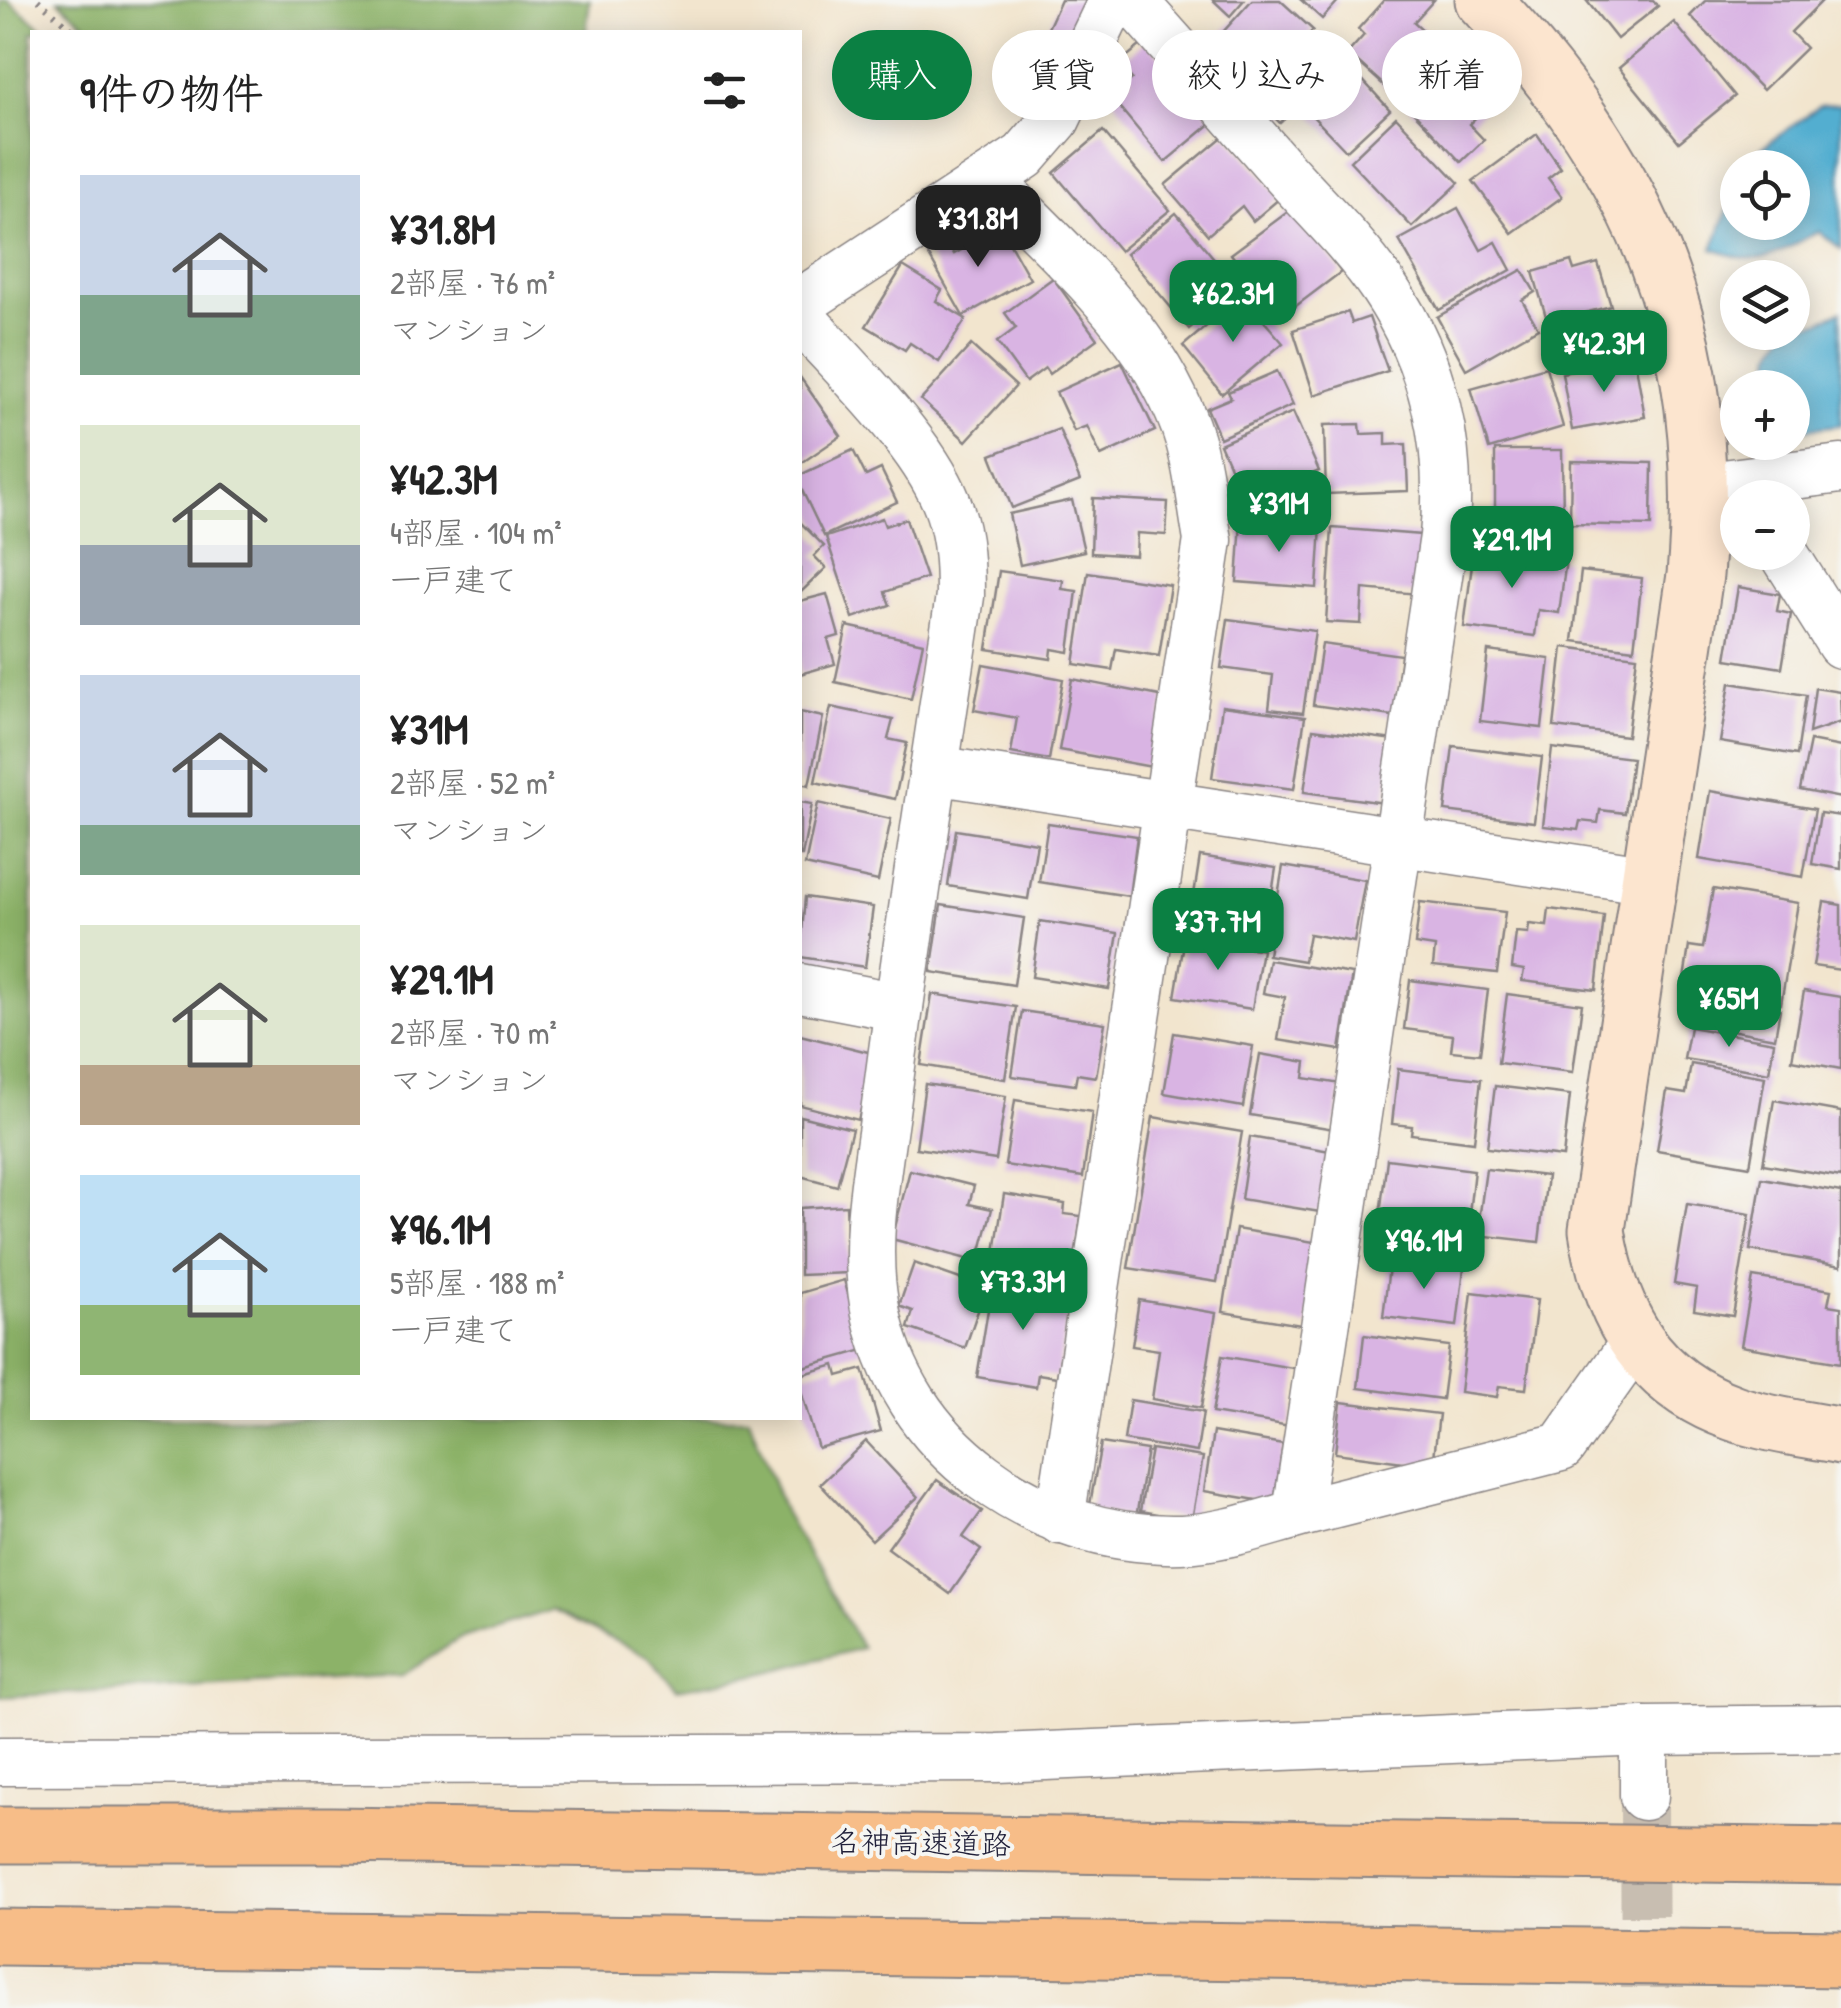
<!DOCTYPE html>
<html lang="ja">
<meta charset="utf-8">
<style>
:root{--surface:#fff;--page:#f2f2f2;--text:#222;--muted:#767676;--accent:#0b8043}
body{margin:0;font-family:"Patrick Hand","Klee One",sans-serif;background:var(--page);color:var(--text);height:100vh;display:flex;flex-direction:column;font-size:38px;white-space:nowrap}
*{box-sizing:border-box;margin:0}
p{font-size:32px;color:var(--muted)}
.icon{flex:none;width:55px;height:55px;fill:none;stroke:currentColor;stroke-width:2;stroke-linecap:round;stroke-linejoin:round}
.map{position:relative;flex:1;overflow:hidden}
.side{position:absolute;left:30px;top:30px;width:772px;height:1390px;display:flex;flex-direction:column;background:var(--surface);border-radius:0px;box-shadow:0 5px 25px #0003}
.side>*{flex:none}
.hud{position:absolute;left:832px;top:30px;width:858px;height:90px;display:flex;gap:20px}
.tools{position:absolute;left:1720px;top:150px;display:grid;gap:20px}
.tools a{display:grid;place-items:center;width:90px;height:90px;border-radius:50%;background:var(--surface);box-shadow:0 5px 25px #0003;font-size:50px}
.price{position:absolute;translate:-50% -85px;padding:0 22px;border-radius:20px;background:var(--accent);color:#fff;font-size:32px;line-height:65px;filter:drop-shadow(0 2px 5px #0008)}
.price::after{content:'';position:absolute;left:50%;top:60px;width:30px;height:22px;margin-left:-15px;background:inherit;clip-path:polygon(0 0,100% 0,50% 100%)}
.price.selected{background:#222;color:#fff}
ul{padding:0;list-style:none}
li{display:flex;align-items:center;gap:30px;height:250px;padding:0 50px}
li span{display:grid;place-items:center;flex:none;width:280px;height:200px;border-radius:0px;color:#555}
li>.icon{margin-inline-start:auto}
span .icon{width:120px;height:120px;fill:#fffc;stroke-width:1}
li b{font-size:42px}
h2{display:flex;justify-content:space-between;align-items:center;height:120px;padding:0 50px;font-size:42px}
.chip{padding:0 35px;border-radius:45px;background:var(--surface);box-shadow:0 5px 25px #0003;font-size:35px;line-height:90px}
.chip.selected{background:var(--accent);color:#fff}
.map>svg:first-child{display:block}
.forest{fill:#8cb268;stroke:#576a52;stroke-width:2.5}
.water{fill:#52aed0;stroke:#3a6886;stroke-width:2.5}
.building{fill:#d9b4e3}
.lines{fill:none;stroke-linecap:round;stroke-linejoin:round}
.street-tunnel{stroke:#c8beb1;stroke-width:48;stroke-dasharray:48 24;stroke-linecap:butt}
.street-casing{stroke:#8a8484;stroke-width:51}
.secondary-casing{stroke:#8a8484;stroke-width:59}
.highway-casing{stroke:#8a8484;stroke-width:59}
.path{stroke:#8a8484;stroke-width:6;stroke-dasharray:2.5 8;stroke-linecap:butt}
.street{stroke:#fff;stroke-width:48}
.secondary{stroke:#fce5cf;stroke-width:55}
.highway{stroke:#f7bd88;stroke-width:55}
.labels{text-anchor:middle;stroke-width:8;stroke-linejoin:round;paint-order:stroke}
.street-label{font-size:30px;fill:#22223b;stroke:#f6f6f2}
</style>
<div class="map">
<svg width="1841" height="2008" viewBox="0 0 1841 2008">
<rect width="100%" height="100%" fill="#f6f6f2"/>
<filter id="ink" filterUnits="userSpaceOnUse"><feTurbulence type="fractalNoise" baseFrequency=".01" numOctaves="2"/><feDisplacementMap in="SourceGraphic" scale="20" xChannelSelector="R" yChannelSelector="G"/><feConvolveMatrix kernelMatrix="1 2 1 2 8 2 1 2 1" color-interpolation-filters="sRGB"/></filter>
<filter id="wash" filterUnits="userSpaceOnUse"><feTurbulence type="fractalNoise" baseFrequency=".0048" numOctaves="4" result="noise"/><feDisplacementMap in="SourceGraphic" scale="40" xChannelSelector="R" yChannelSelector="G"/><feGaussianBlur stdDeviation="2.25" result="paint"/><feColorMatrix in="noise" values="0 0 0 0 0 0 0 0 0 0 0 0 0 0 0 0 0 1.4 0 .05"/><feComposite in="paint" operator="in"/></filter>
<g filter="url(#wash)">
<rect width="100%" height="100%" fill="#f2e5ce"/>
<g class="forest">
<path d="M 0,0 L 8,0 L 47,32 L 32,32 L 32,1418 L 749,1418 L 784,1511 L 862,1648 L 757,1675 L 677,1689 L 647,1656 L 551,1610 L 459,1639 L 403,1675 L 0,1697 Z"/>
<path d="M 58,0 L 590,0 L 586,32 L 94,32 Z"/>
</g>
<g class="water">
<path d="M 1841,104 L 1841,249 L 1819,231 C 1772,255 1767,270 1713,249 L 1737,185 L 1738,222 L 1792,222 L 1792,168 L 1744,167 L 1748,158 L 1820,106 Z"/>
<path d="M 1841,311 L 1841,425 L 1805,429 L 1793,421 L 1792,388 L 1768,387 L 1773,352 L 1785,333 L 1792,332 L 1793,327 L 1819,322 Z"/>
</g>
<g id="blocks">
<g class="building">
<path d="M 1061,0 L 1094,0 L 1065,62 L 1038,50 Z"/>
<path d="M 1213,0 L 1244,0 L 1230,16 Z"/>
<path d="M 1252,0 L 1280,0 L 1313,30 L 1262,87 L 1213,43 Z"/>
<path d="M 1301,0 L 1339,0 L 1322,19 Z"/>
<path d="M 1384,0 L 1434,0 L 1414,22 L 1444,49 L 1399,99 L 1348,53 L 1364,35 L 1358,29 Z"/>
<path d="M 1586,0 L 1653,0 L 1658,6 L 1617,39 Z"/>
<path d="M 1706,0 L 1823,0 L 1791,32 L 1806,48 L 1763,90 L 1690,16 Z"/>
<path d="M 1674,22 L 1735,96 L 1679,142 L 1619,68 Z"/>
<path d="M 1146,41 L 1214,121 L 1165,162 L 1111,97 L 1132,79 L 1119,63 Z"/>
<path d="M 1462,45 L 1505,89 L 1469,124 L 1484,140 L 1461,162 L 1404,102 Z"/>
<path d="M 1336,51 L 1390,110 L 1346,151 L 1301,104 L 1280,123 L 1258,101 L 1286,75 L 1297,86 Z"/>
<path d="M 1396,117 L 1459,183 L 1412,227 L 1350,161 Z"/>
<path d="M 1103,131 L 1170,210 L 1120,251 L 1054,173 Z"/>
<path d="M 1226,134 L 1280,198 L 1253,221 L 1242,206 L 1208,235 L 1165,185 Z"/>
<path d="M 1537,134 L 1561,168 L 1548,178 L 1562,197 L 1512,233 L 1473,181 Z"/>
<path d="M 1293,208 L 1341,272 L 1280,318 L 1231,254 Z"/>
<path d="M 1458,208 L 1481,250 L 1496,242 L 1511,270 L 1439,310 L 1399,240 Z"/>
<path d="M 1176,213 L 1238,287 L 1189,329 L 1126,254 Z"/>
<path d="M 1001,228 L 1030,279 L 963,316 L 924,247 L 943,236 L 954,254 Z"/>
<path d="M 1571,261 L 1574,270 L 1598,263 L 1611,306 L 1577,315 L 1584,343 L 1556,351 L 1533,272 Z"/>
<path d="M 903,266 L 942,290 L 936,301 L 966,319 L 939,362 L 910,343 L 905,350 L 866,326 Z"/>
<path d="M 1522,270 L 1535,292 L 1522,300 L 1538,328 L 1466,369 L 1437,317 Z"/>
<path d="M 1053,278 L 1097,339 L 1049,374 L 1045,368 L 1026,382 L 997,342 L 1016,328 L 1005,313 Z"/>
<path d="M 1242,296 L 1283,343 L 1222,394 L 1183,346 Z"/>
<path d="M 1348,312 L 1352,323 L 1369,317 L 1388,371 L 1314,395 L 1293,330 Z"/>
<path d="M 971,345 L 1016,386 L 966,441 L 921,400 Z"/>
<path d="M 1635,360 L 1645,417 L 1572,430 L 1562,373 Z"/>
<path d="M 1122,362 L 1155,431 L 1101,456 L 1087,426 L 1074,431 L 1056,392 Z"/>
<path d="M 1546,367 L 1563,427 L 1489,449 L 1471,388 Z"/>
<path d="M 1277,371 L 1293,405 L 1220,438 L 1207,408 L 1231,398 L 1228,392 Z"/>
<path d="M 800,377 L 841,436 L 800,464 Z"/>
<path d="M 1293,412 L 1319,471 L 1246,503 L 1220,444 Z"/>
<path d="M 1360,424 L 1361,434 L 1386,433 L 1386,445 L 1406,444 L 1408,491 L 1326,494 L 1324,425 Z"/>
<path d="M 1059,429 L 1080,481 L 1012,508 L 991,455 Z"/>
<path d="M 853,450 L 866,476 L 881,469 L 897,502 L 824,536 L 800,486 L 800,475 Z"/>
<path d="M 1495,450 L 1562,450 L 1563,520 L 1495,520 Z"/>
<path d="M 1571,461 L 1652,463 L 1651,526 L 1570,524 Z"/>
<path d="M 1093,498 L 1168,502 L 1166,535 L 1137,533 L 1136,556 L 1091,553 Z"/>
<path d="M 1072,500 L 1084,551 L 1020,565 L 1009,514 Z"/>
<path d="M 882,518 L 885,526 L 906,519 L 926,578 L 885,592 L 890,605 L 853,618 L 826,537 Z"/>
<path d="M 1241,521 L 1321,527 L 1317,588 L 1237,582 Z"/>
<path d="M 800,522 L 824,546 L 814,556 L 826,568 L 800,593 Z"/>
<path d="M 1332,528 L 1421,535 L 1418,594 L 1363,589 L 1361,624 L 1326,622 Z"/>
<path d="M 1474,549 L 1566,560 L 1559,613 L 1538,610 L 1535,636 L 1464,627 Z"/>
<path d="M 999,571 L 1063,580 L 1062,589 L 1077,591 L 1069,652 L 1052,649 L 1051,659 L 987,649 Z"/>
<path d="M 1581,571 L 1642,578 L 1634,649 L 1573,641 Z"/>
<path d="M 1088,572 L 1170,585 L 1159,656 L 1116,649 L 1112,670 L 1074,664 Z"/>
<path d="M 1738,587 L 1780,594 L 1777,611 L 1791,614 L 1782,668 L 1726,659 Z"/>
<path d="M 827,594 L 839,636 L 828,639 L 835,664 L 800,674 L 800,601 Z"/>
<path d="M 1228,619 L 1315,631 L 1303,713 L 1269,709 L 1273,675 L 1221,668 Z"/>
<path d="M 847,626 L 923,643 L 911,699 L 835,682 Z"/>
<path d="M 1322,644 L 1401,655 L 1393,716 L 1313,705 Z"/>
<path d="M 1563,647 L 1637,656 L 1627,736 L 1554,727 Z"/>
<path d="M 1488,651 L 1550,659 L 1542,728 L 1480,721 Z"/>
<path d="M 983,664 L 1063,679 L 1049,760 L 1011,753 L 1017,718 L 974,710 Z"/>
<path d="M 1072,679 L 1165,697 L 1152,767 L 1059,750 Z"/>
<path d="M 1730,683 L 1806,695 L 1797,755 L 1720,742 Z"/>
<path d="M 1815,688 L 1840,692 L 1841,722 L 1809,733 Z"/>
<path d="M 1222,706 L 1305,717 L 1294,789 L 1212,778 Z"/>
<path d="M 831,707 L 893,720 L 888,739 L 907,743 L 895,799 L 815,782 Z"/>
<path d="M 800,712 L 823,717 L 809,785 L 800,783 Z"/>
<path d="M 1313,729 L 1394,740 L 1385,803 L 1304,792 Z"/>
<path d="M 1810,741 L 1841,747 L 1841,798 L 1800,790 Z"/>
<path d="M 1453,746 L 1542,757 L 1534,822 L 1445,811 Z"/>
<path d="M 1552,748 L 1632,758 L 1625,813 L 1600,810 L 1598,823 L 1580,821 L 1578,830 L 1543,826 Z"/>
<path d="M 1710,791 L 1815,809 L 1803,877 L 1699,859 Z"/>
<path d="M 800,802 L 812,804 L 802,856 L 800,856 Z"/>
<path d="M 818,803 L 891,819 L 878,881 L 805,865 Z"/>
<path d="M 1820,813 L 1841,816 L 1841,869 L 1812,864 Z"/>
<path d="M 1048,823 L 1137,836 L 1129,896 L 1039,882 Z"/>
<path d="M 956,830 L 1037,843 L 1028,899 L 948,886 Z"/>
<path d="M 1200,856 L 1276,868 L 1267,927 L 1191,914 Z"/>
<path d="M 1283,866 L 1365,880 L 1354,942 L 1309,934 L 1304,961 L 1268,955 Z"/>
<path d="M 1713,889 L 1798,903 L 1781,1004 L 1696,990 L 1698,981 L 1684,979 L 1689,946 L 1703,948 Z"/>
<path d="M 805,897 L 873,907 L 865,967 L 800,957 Z"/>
<path d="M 1420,902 L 1505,912 L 1497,973 L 1433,966 L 1435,947 L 1415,944 Z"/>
<path d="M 1824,902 L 1841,905 L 1841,970 L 1813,966 Z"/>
<path d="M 941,905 L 1024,918 L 1014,985 L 931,972 Z"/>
<path d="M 1549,909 L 1604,916 L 1596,990 L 1522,981 L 1524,970 L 1512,968 L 1516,932 L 1528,933 L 1529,924 L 1547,926 Z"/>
<path d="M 1040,921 L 1118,933 L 1109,989 L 1032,977 Z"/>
<path d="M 1185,937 L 1262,950 L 1252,1009 L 1175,997 Z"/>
<path d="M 1269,960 L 1352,974 L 1340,1050 L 1278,1040 L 1285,997 L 1263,993 Z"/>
<path d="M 1410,980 L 1488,990 L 1480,1054 L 1451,1051 L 1453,1035 L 1404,1029 Z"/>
<path d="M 1804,991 L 1841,997 L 1841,1069 L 1792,1060 Z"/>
<path d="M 932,994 L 1016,1007 L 1005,1079 L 921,1065 Z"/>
<path d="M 1507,994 L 1582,1004 L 1573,1072 L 1498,1063 Z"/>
<path d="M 1695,994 L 1780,1009 L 1775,1038 L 1691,1023 Z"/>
<path d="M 1022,1011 L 1105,1023 L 1096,1077 L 1077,1074 L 1075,1085 L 1012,1076 Z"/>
<path d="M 1690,1027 L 1774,1042 L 1769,1073 L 1684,1059 Z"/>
<path d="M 1174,1033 L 1253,1046 L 1243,1107 L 1164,1093 Z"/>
<path d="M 800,1035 L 876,1054 L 858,1120 L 800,1105 Z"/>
<path d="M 1260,1054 L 1306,1062 L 1304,1078 L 1341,1084 L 1334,1129 L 1250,1115 Z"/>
<path d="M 1691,1064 L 1765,1077 L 1750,1166 L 1657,1150 L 1667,1091 L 1686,1094 Z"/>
<path d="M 1398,1069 L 1481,1079 L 1474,1142 L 1411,1134 L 1412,1126 L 1392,1124 Z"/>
<path d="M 925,1084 L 1006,1096 L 996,1160 L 916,1148 Z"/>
<path d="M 1495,1086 L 1570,1095 L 1563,1157 L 1487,1148 Z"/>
<path d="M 1015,1100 L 1092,1112 L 1083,1177 L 1005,1165 Z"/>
<path d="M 1774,1100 L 1841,1112 L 1841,1177 L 1763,1164 Z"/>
<path d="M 800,1116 L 852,1129 L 837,1186 L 800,1176 Z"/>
<path d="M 1153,1117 L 1242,1132 L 1217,1282 L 1128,1268 Z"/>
<path d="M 1250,1137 L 1330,1151 L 1320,1212 L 1241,1199 Z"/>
<path d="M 1387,1159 L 1474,1170 L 1466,1240 L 1405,1232 L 1405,1225 L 1379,1222 Z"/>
<path d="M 1486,1169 L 1547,1176 L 1539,1242 L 1477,1235 Z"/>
<path d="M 910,1170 L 974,1186 L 969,1204 L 992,1209 L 978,1262 L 892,1239 Z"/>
<path d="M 1762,1178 L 1841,1192 L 1841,1266 L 1750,1250 Z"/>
<path d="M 1004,1194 L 1065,1204 L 1064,1214 L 1081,1216 L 1074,1265 L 995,1252 Z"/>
<path d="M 1687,1204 L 1750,1214 L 1733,1316 L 1694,1310 L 1697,1288 L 1674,1284 Z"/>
<path d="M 846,1205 L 849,1273 L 800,1275 L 800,1208 Z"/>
<path d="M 1236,1229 L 1320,1243 L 1307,1326 L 1223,1312 Z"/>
<path d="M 1390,1259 L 1464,1268 L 1457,1326 L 1383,1317 Z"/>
<path d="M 914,1263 L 986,1288 L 965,1348 L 908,1328 L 913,1311 L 899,1306 Z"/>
<path d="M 1753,1277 L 1831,1290 L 1828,1305 L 1841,1307 L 1841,1363 L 1741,1346 Z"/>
<path d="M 993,1279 L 1071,1292 L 1057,1377 L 1038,1374 L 1036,1387 L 977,1377 Z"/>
<path d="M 844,1280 L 864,1350 L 800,1368 L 800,1293 Z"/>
<path d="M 1472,1292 L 1537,1300 L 1526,1389 L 1499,1386 L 1497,1397 L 1460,1392 Z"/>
<path d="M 1139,1300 L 1216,1313 L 1201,1408 L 1152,1399 L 1159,1350 L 1132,1346 Z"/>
<path d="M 1364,1335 L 1449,1346 L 1442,1399 L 1358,1388 Z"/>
<path d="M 1222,1356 L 1299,1369 L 1290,1426 L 1212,1413 Z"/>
<path d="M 835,1365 L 838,1376 L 863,1369 L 881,1431 L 818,1448 L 800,1388 L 800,1375 Z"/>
<path d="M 1130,1400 L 1203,1412 L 1197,1452 L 1124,1440 Z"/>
<path d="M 1341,1402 L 1439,1414 L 1433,1466 L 1335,1453 Z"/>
<path d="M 1213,1432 L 1283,1444 L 1274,1503 L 1204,1491 Z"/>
<path d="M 866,1441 L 918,1497 L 872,1540 L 820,1484 Z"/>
<path d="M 1101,1443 L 1147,1450 L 1136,1518 L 1089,1510 Z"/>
<path d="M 1151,1449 L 1203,1457 L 1192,1520 L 1140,1511 Z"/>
<path d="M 937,1480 L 982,1511 L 963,1537 L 981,1550 L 950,1594 L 888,1548 Z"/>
</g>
</g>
</g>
<g filter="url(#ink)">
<use href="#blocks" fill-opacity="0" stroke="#8a8484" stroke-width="2.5"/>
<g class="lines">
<path class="street-tunnel" d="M 1644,1796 L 1645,2008"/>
<defs>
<g id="street">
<path d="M 1132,0 C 1183,57 1234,115 1284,172 C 1318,210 1356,246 1384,288 C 1434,362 1453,448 1444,536 L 1297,1513"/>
<path d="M 990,180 C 1065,259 1158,334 1190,441 C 1199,473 1202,507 1208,540 L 1060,1520"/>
<path d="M 800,303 L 1024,156 L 1056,119 L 1113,0"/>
<path d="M 800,317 C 846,369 929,447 950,512 C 959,539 960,567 960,596 C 936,760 909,924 888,1089 C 880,1159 862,1233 874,1303 C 899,1448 1038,1543 1181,1539 C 1226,1537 1265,1522 1308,1511 C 1392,1490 1477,1468 1561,1447 L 1636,1341"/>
<path d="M 1699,487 L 1841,469"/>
<path d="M 1783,552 L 1841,644"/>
<path d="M 934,770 L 1650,880"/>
<path d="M 800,988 L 899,1007"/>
<path d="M 0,1761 L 997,1758 L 1644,1731 L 1841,1729"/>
<path d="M 1644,1796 L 1644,1731"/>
</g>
<path id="secondary" d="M 1483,0 C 1644,169 1716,340 1695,575 L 1597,1230 C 1610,1316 1648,1383 1734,1413 C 1768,1425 1806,1429 1841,1436"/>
<g id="highway">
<path d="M 0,1835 L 333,1835 L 1841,1856"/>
<path d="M 0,1937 L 1841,1959"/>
</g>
</defs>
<use href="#street" class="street-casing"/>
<use href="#secondary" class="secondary-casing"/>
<use href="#highway" class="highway-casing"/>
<path class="path" d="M 38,0 L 75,32"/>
<use href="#street" class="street"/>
<use href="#secondary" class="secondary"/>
<use href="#highway" class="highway"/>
</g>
</g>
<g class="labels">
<g class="street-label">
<text transform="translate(921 1843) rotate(1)" y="10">名神高速道路</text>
</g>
</g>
</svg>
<div class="tools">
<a><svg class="icon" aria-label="locate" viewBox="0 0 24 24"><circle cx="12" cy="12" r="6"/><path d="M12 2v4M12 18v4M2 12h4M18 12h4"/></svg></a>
<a><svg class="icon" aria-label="layers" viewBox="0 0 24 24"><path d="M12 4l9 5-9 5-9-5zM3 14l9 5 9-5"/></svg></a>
<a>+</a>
<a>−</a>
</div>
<b class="price selected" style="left:978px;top:270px">¥31.8M</b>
<b class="price" style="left:1233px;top:345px">¥62.3M</b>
<b class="price" style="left:1604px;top:395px">¥42.3M</b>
<b class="price" style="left:1279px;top:555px">¥31M</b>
<b class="price" style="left:1512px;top:591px">¥29.1M</b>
<b class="price" style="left:1218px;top:973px">¥37.7M</b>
<b class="price" style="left:1729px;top:1050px">¥65M</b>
<b class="price" style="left:1424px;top:1292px">¥96.1M</b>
<b class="price" style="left:1023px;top:1333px">¥73.3M</b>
<div class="hud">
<a class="chip selected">購入</a>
<a class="chip">賃貸</a>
<a class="chip">絞り込み</a>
<a class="chip">新着</a>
</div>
<section class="side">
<h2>9件の物件<svg class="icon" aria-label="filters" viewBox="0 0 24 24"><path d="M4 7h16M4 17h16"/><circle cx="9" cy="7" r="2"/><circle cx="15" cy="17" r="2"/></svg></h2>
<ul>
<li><span style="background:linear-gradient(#c9d6e8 60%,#7fa58c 0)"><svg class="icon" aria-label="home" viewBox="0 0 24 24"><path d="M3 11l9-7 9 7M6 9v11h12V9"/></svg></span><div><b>¥31.8M</b><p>2部屋 · 76 m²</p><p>マンション</p></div></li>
<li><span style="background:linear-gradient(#dfe7d0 60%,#9aa5b1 0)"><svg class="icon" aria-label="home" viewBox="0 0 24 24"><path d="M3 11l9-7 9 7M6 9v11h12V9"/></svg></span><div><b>¥42.3M</b><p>4部屋 · 104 m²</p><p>一戸建て</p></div></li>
<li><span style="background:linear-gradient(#c9d6e8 75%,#7fa58c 0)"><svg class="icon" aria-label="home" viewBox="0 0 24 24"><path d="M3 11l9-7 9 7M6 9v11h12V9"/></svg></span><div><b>¥31M</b><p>2部屋 · 52 m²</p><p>マンション</p></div></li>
<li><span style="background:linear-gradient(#dfe7d0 70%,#b9a48a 0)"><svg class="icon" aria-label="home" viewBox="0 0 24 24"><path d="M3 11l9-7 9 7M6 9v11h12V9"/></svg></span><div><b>¥29.1M</b><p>2部屋 · 70 m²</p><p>マンション</p></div></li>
<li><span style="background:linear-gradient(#bfe0f5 65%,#8fb573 0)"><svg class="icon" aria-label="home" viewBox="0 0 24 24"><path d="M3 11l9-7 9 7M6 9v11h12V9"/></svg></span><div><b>¥96.1M</b><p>5部屋 · 188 m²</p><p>一戸建て</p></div></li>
</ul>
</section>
</div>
